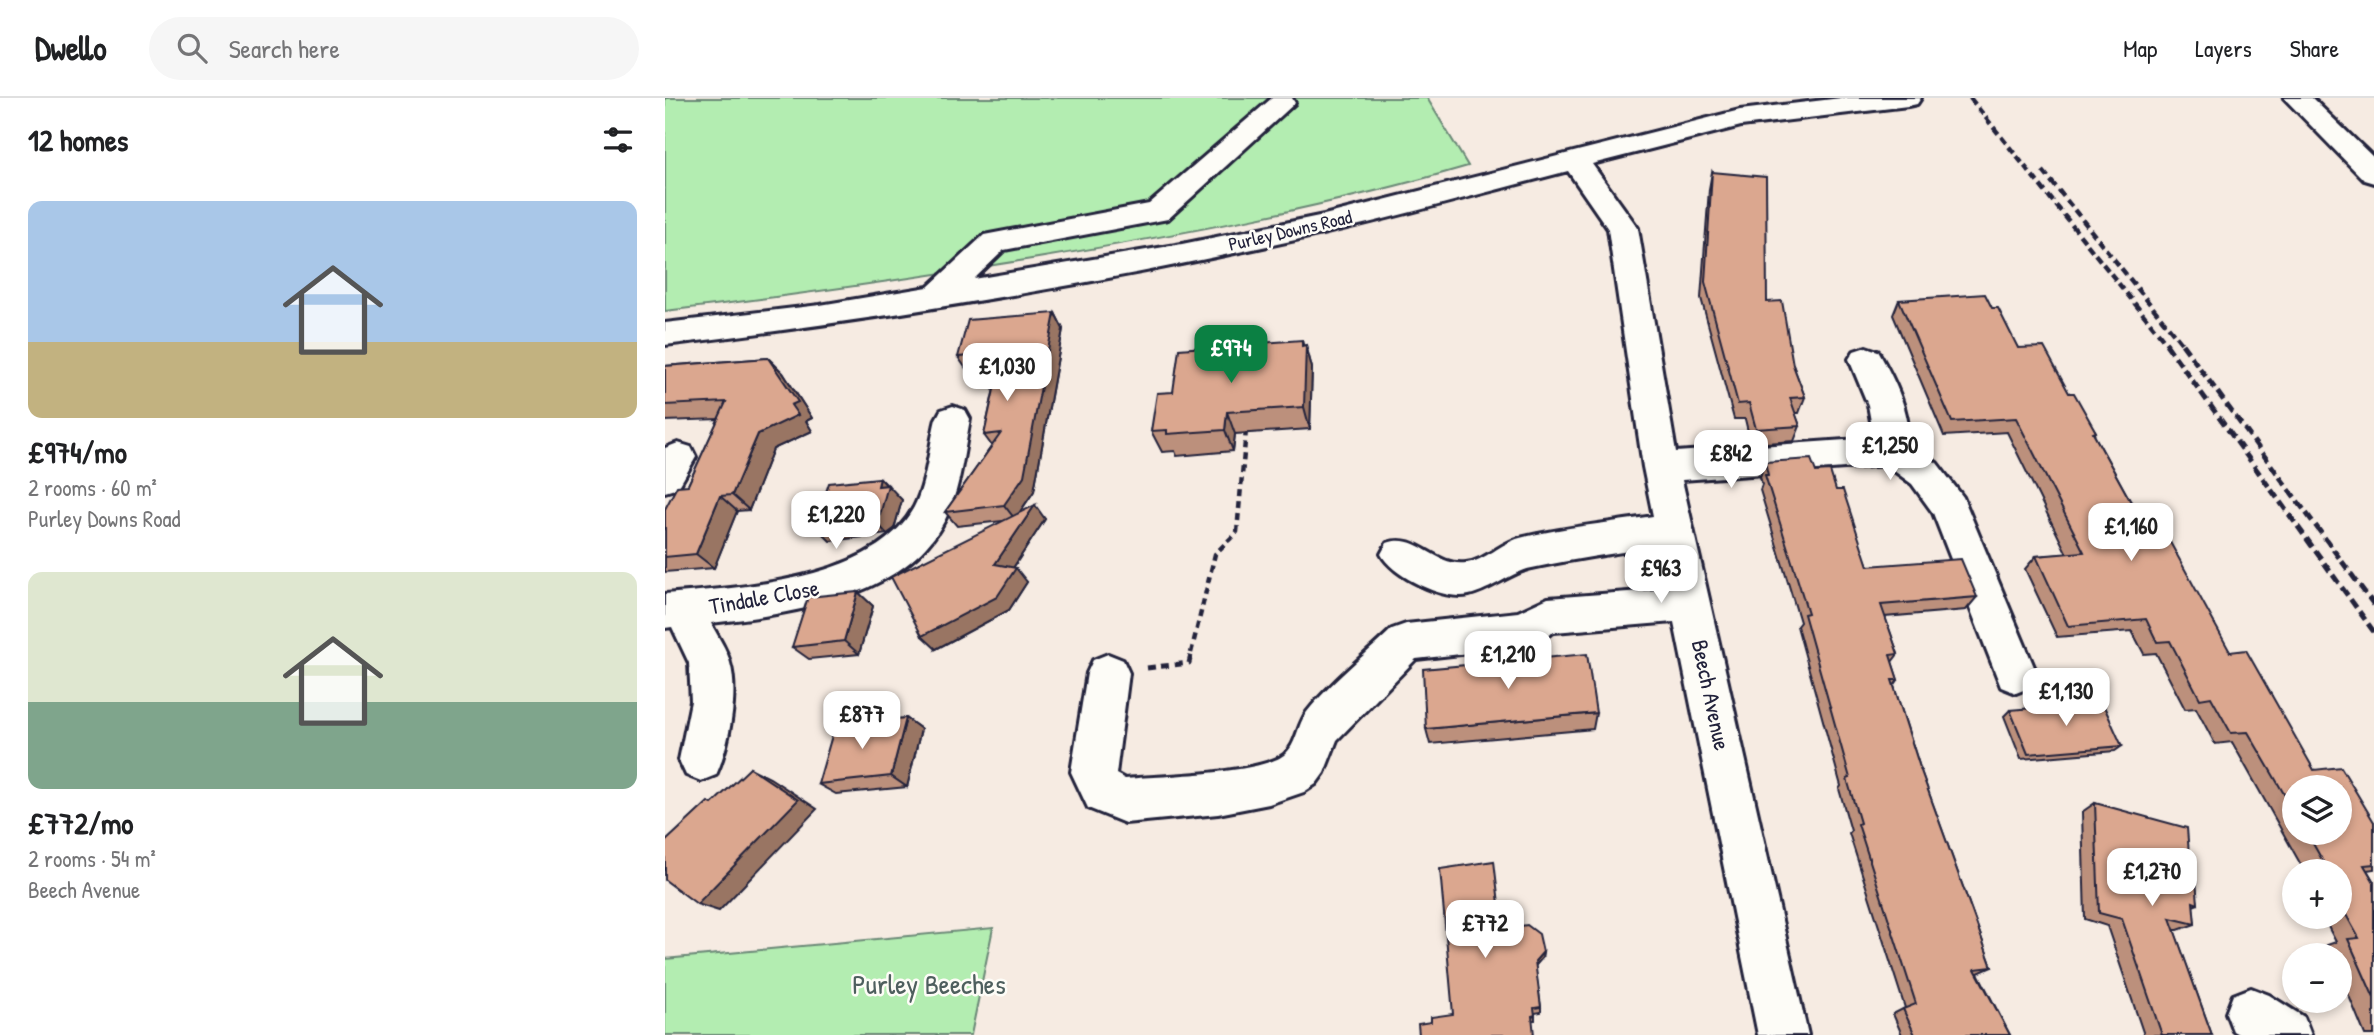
<!DOCTYPE html>
<meta charset="utf-8">
<style>
:root{--surface:#fff;--page:#f6f6f6;--text:#202124;--muted:#757577;--line:#e0e0e0;--accent:#0b8043}
body{margin:0;font-family:"Patrick Hand",sans-serif;background:var(--page);color:var(--text);height:100vh;display:flex;flex-direction:column;font-size:26px;white-space:nowrap}
*{box-sizing:border-box;margin:0}
p{font-size:23px;color:var(--muted)}
.icon{flex:none;width:38px;height:38px;fill:none;stroke:currentColor;stroke-width:2;stroke-linecap:round;stroke-linejoin:round}
.map{position:relative;flex:1;overflow:hidden}
.panel{display:flex;flex-direction:column;background:var(--surface);width:665px}
.panel>*{flex:none}
.controls{position:absolute;left:1617px;top:677px;display:grid;gap:14px}
.controls a{display:grid;place-items:center;width:70px;height:70px;border-radius:50%;background:var(--surface);box-shadow:0 4px 10px #0003;font-size:35px}
.price{position:absolute;translate:-50% -60px;padding:0 16px;border-radius:14px;background:#fff;color:#222;font-size:23px;line-height:46px;filter:drop-shadow(0 2px 4px #0008)}
.price::after{content:'';position:absolute;left:50%;top:42px;width:21px;height:16px;margin-left:-10px;background:inherit;clip-path:polygon(0 0,100% 0,50% 100%)}
.price.selected{background:var(--accent);color:#fff}
ul{padding:0;list-style:none}
li{display:grid;align-content:center;gap:14px;height:371px;padding:0 28px}
li span{display:grid;place-items:center;height:217px;border-radius:14px;color:#555}
li>.icon{margin-inline-start:auto}
span .icon{width:126px;height:126px;fill:#fffc;stroke-width:1}
li b{font-size:30px}
h2{display:flex;justify-content:space-between;align-items:center;height:84px;padding:0 28px;font-size:30px}
header{display:flex;align-items:center;gap:42px;box-sizing:border-box;height:98px;padding:0 35px;background:var(--surface);border-bottom:2px solid var(--line)}
header strong{font-size:33px}
nav{display:flex;gap:38px;margin-inline-start:auto;font-size:24px}
.search{width:490px;height:63px;background:var(--page);display:flex;align-items:center;gap:18px;box-sizing:border-box;padding:0 24px;border-radius:38px;color:var(--muted);font-size:26px}
main{display:flex;flex:1;min-height:0}
.map>svg:first-child{display:block}
.green{fill:#b3edb1;stroke:#6a8876;stroke-width:2}
.lines{fill:none;stroke-linecap:round;stroke-linejoin:round}
.minor-casing{stroke:#22223b;stroke-width:6}
.path-far1{stroke:#22223b;stroke-width:4.5;stroke-dasharray:7 5;stroke-linecap:butt}
.path{stroke:#22223b;stroke-width:5;stroke-dasharray:8 6;stroke-linecap:butt}
.minor{fill:#fdfcf7;fill-rule:evenodd}
.rail-far1{stroke:#22223b;stroke-width:4.5;stroke-dasharray:8 4.5;stroke-linecap:butt}
.rail{stroke:#22223b;stroke-width:5;stroke-dasharray:10 5;stroke-linecap:butt}
.wall{fill:#bc907b;stroke:#22223b;stroke-width:2;fill-rule:evenodd}
.shaded-wall{fill:#997564;stroke:#22223b;stroke-width:2}
.building{fill:#dba78f;stroke:#22223b;stroke-width:2}
.labels{text-anchor:middle;stroke-width:5;stroke-linejoin:round;paint-order:stroke}
.far-street-label{font-size:19px;fill:#22223b;stroke:#fdfcf7}
.street-label{font-size:23px;fill:#22223b;stroke:#fdfcf7}
.near-park-label{font-size:28px;fill:#4e5f5e;stroke:#fdfcf7}
</style>
<header>
<strong>Dwello</strong>
<div class="search"><svg class="icon" aria-label="search" viewBox="0 0 24 24"><circle cx="10" cy="10" r="6"/><path d="M15 15l6 6"/></svg>Search here</div>
<nav><a>Map</a><a>Layers</a><a>Share</a></nav>
</header>
<main>
<section class="panel">
<h2>12 homes<svg class="icon" aria-label="filters" viewBox="0 0 24 24"><path d="M4 7h16M4 17h16"/><circle cx="9" cy="7" r="2"/><circle cx="15" cy="17" r="2"/></svg></h2>
<ul>
<li><span style="background:linear-gradient(#a9c7e8 65%,#c2b280 0)"><svg class="icon" aria-label="home" viewBox="0 0 24 24"><path d="M3 11l9-7 9 7M6 9v11h12V9"/></svg></span><div><b>£974/mo</b><p>2 rooms · 60 m²</p><p>Purley Downs Road</p></div></li>
<li><span style="background:linear-gradient(#dfe7d0 60%,#7fa58c 0)"><svg class="icon" aria-label="home" viewBox="0 0 24 24"><path d="M3 11l9-7 9 7M6 9v11h12V9"/></svg></span><div><b>£772/mo</b><p>2 rooms · 54 m²</p><p>Beech Avenue</p></div></li>
</ul>
</section>
<div class="map">
<svg width="1709" height="937" viewBox="0 0 1709 937">
<rect width="100%" height="100%" fill="#f6ebe2"/>
<filter id="ink" filterUnits="userSpaceOnUse"><feTurbulence type="fractalNoise" baseFrequency=".0143" numOctaves="2"/><feDisplacementMap in="SourceGraphic" scale="14" xChannelSelector="R" yChannelSelector="G"/><feConvolveMatrix kernelMatrix="1 2 1 2 8 2 1 2 1" color-interpolation-filters="sRGB"/></filter>
<g filter="url(#ink)">
<g class="green">
<path d="M 0,0 L 762,0 L 803,68 C 662,109 518,136 373,160 C 249,180 125,198 0,213 Z"/>
<path d="M 328,830 L 306,937 L 0,937 L 0,861 Z"/>
</g>
<g class="lines">
<defs>
<g id="minor">
<path d="M 607,0 L 627,0 L 630,5 L 503,121 L 339,152 L 309,181 L 517,146 L 659,117 L 1075,12 L 1176,0 L 1256,0 L 1252,6 L 1243,8 L 1076,28 L 927,66 L 973,130 L 1011,354 L 1209,340 L 1203,307 L 1184,261 L 1189,253 L 1201,249 L 1213,253 C 1228,279 1247,315 1243,346 L 1272,365 L 1298,399 L 1372,576 L 1366,589 L 1351,595 L 1336,589 L 1268,415 L 1247,386 L 1221,367 L 1017,382 L 1143,937 L 1093,937 L 1009,524 L 889,534 L 859,549 L 751,561 L 672,642 L 659,675 L 651,686 L 639,694 L 604,706 L 553,716 L 460,725 L 423,710 L 406,674 L 422,575 L 428,562 L 443,556 L 458,562 L 464,575 L 451,676 L 460,681 C 495,678 594,676 619,657 C 632,647 632,627 642,614 C 664,586 700,557 727,531 L 741,526 L 853,514 L 883,500 L 1003,491 L 994,448 C 952,455 909,461 867,470 C 849,473 826,492 804,497 C 779,503 727,478 716,456 L 722,445 C 753,434 769,469 801,465 C 820,463 836,445 855,440 C 898,429 944,425 988,418 L 978,369 L 943,131 L 903,73 C 821,94 739,117 657,136 C 441,185 220,221 0,247 L 0,225 L 155,207 L 263,189 L 319,137 L 484,106 Z"/>
<path d="M 1619,0 L 1647,0 L 1709,60 L 1709,85 L 1699,82 Z"/>
<path d="M 288,308 L 300,312 L 305,321 C 299,352 296,386 283,415 C 247,499 127,516 46,525 C 52,538 62,551 65,565 C 74,595 64,648 51,677 L 36,683 L 21,677 L 14,662 L 26,603 L 24,565 L 7,529 L 0,530 L 0,496 C 75,489 208,484 249,409 C 262,384 264,349 271,321 L 276,312 Z"/>
<path d="M 13,345 L 26,349 L 31,359 L 13,390 L 0,394 L 0,350 Z"/>
<path d="M 1586,890 L 1604,897 L 1639,919 L 1646,937 L 1575,937 L 1568,933 L 1561,915 L 1568,897 Z"/>
</g>
</defs>
<use href="#minor" class="minor-casing"/>
<path class="path-far1" d="M 526,555 L 550,456 L 572,434 L 581,332"/>
<path class="path" d="M 482,570 L 524,565 L 527,553"/>
<use href="#minor" class="minor"/>
<g class="rail-far1">
<path d="M 1305,0 L 1503,247"/>
<path d="M 1378,73 L 1518,247"/>
</g>
<g class="rail">
<path d="M 1501,246 L 1709,534"/>
<path d="M 1517,246 L 1709,507"/>
</g>
</g>
<g class="wall">
<path d="M 1047,74 L 1128,267 L 1140,299 L 1134,315 L 1130,315 L 1135,328 L 1129,343 L 1086,346 L 1080,321 L 1069,321 L 1036,200 L 1044,91 Z"/>
<path d="M 1234,202 L 1327,210 L 1353,250 L 1404,295 L 1431,334 L 1429,337 L 1478,426 L 1565,554 L 1649,672 L 1709,724 L 1709,771 L 1702,772 L 1709,784 L 1709,937 L 1700,937 L 1675,876 L 1675,858 L 1667,858 L 1662,847 L 1671,844 L 1658,819 L 1675,819 L 1675,774 L 1640,774 L 1567,644 L 1550,646 L 1531,610 L 1520,611 L 1491,555 L 1479,556 L 1467,533 L 1392,539 L 1360,471 L 1371,458 L 1402,456 L 1342,334 L 1279,338 L 1228,217 ZM 1629,690 L 1675,735 L 1629,735 Z"/>
<path d="M 390,215 L 398,231 L 369,393 L 355,414 L 380,421 L 348,470 L 362,484 L 344,512 L 271,551 L 338,423 L 292,428 L 280,414 L 327,348 L 319,337 L 333,272 L 304,275 L 293,259 Z"/>
<path d="M 641,247 L 647,270 L 645,331 L 570,336 L 568,353 L 512,358 L 510,353 L 497,354 L 486,333 L 508,294 Z"/>
<path d="M 103,260 L 118,275 L 147,320 L 141,323 L 147,333 L 108,351 L 84,412 L 72,413 L 49,470 L 0,474 L 0,411 L 23,387 L 54,321 L 0,323 L 0,268 Z"/>
<path d="M 1100,364 L 1151,374 L 1171,392 L 1203,468 L 1312,499 L 1301,512 L 1220,519 L 1233,556 L 1227,564 L 1233,582 L 1229,588 L 1256,673 L 1327,869 L 1313,875 L 1345,937 L 1237,937 L 1228,916 L 1240,910 L 1184,735 L 1186,733 L 1174,691 L 1176,688 L 1132,528 L 1135,524 L 1095,392 L 1097,386 L 1095,379 Z"/>
<path d="M 215,380 L 237,402 L 229,431 L 222,436 L 165,443 L 150,428 Z"/>
<path d="M 193,494 L 208,508 L 194,556 L 144,561 L 127,549 Z"/>
<path d="M 1345,612 L 1457,648 L 1450,653 L 1356,661 L 1339,618 Z"/>
<path d="M 931,615 L 928,631 L 765,646 L 761,631 Z"/>
<path d="M 241,620 L 256,631 L 242,689 L 171,696 L 153,686 Z"/>
<path d="M 1430,705 L 1524,756 L 1533,806 L 1528,808 L 1530,826 L 1513,832 L 1509,832 L 1547,937 L 1479,937 L 1442,828 L 1420,821 L 1417,714 Z"/>
<path d="M 837,831 L 878,854 L 877,860 L 870,868 L 876,909 L 876,914 L 870,915 L 870,922 L 766,924 L 788,916 Z"/>
</g>
<g class="shaded-wall">
<path d="M 390,215 L 398,231 L 369,393 L 350,421 L 339,407 Z"/>
<path d="M 637,242 L 641,258 L 641,247 L 647,270 L 645,331 L 639,309 Z"/>
<path d="M 103,260 L 118,275 L 147,320 L 141,323 L 147,333 L 108,351 L 84,412 L 67,397 L 93,336 L 126,307 Z"/>
<path d="M 562,314 L 570,336 L 568,353 L 560,332 Z"/>
<path d="M 215,380 L 223,389 L 223,387 L 237,402 L 229,431 L 222,436 L 209,422 L 213,388 Z"/>
<path d="M 55,398 L 72,413 L 49,470 L 31,456 Z"/>
<path d="M 370,407 L 380,421 L 342,479 L 330,466 Z"/>
<path d="M 351,470 L 362,484 L 344,512 L 271,551 L 257,538 Z"/>
<path d="M 193,494 L 208,508 L 194,556 L 179,543 Z"/>
<path d="M 241,620 L 256,631 L 242,689 L 226,678 Z"/>
<path d="M 85,670 L 105,680 L 152,711 L 54,813 L 32,806 Z"/>
<path d="M 878,854 L 877,860 L 869,869 L 870,863 Z"/>
</g>
<g class="building">
<path d="M 1047,74 L 1101,79 L 1102,204 L 1117,203 L 1128,267 L 1140,299 L 1125,300 L 1135,328 L 1091,331 L 1084,305 L 1073,306 L 1040,184 Z"/>
<path d="M 1320,196 L 1327,210 L 1333,210 L 1353,250 L 1379,249 L 1404,295 L 1409,295 L 1431,334 L 1428,335 L 1478,426 L 1494,424 L 1565,554 L 1581,552 L 1649,672 L 1676,669 L 1709,724 L 1709,766 L 1699,767 L 1709,784 L 1709,900 L 1683,841 L 1694,840 L 1675,806 L 1675,774 L 1664,774 L 1642,735 L 1675,735 L 1675,690 L 1629,690 L 1629,713 L 1583,634 L 1566,635 L 1546,599 L 1535,601 L 1505,543 L 1492,544 L 1481,521 L 1403,528 L 1371,458 L 1419,454 L 1351,320 L 1287,324 L 1234,202 Z"/>
<path d="M 390,215 L 359,378 L 339,407 L 280,414 L 336,335 L 319,337 L 337,255 L 293,259 L 303,222 Z"/>
<path d="M 637,242 L 637,248 L 641,247 L 639,309 L 562,314 L 560,332 L 502,336 L 502,332 L 486,333 L 492,295 L 508,294 L 514,251 Z"/>
<path d="M 103,260 L 133,304 L 126,307 L 133,317 L 93,336 L 67,397 L 55,398 L 31,456 L 0,459 L 0,411 L 12,388 L 23,387 L 61,304 L 0,307 L 0,268 Z"/>
<path d="M 1146,361 L 1151,374 L 1165,373 L 1171,392 L 1178,392 L 1203,468 L 1296,461 L 1312,499 L 1216,507 L 1233,556 L 1225,557 L 1233,582 L 1227,582 L 1256,673 L 1327,869 L 1310,871 L 1345,937 L 1250,937 L 1238,911 L 1251,906 L 1193,726 L 1195,725 L 1182,681 L 1185,680 L 1139,516 L 1143,515 L 1100,377 L 1103,377 L 1100,364 Z"/>
<path d="M 215,380 L 213,388 L 223,387 L 215,417 L 209,422 L 150,428 L 164,385 Z"/>
<path d="M 370,407 L 330,466 L 351,470 L 332,499 L 257,538 L 226,479 Z"/>
<path d="M 193,494 L 179,543 L 127,549 L 143,499 Z"/>
<path d="M 922,556 L 931,615 L 761,631 L 758,571 Z"/>
<path d="M 1437,604 L 1457,648 L 1363,656 L 1345,612 Z"/>
<path d="M 241,620 L 226,678 L 153,686 L 170,627 Z"/>
<path d="M 85,670 L 133,702 L 32,806 L 0,782 L 0,744 L 43,704 L 47,706 Z"/>
<path d="M 1430,705 L 1522,730 L 1524,756 L 1529,757 L 1533,806 L 1528,804 L 1530,826 L 1505,820 L 1547,937 L 1497,937 L 1457,821 L 1434,815 Z"/>
<path d="M 829,763 L 837,831 L 862,827 L 874,836 L 878,854 L 870,863 L 876,909 L 869,910 L 870,917 L 867,918 L 869,937 L 754,937 L 753,926 L 766,924 L 766,919 L 788,916 L 775,771 Z"/>
</g>
</g>
<g class="labels">
<g class="far-street-label">
<text transform="translate(625 132) rotate(-13)" y="7">Purley Downs Road</text>
</g>
<g class="street-label">
<text transform="translate(99 499) rotate(-10)" y="8">Tindale Close</text>
<text transform="translate(1046 597) rotate(78)" y="8">Beech Avenue</text>
</g>
<g class="near-park-label">
<text x="264" y="896">Purley Beeches</text>
</g>
</g>
</svg>
<div class="controls">
<a><svg class="icon" aria-label="layers" viewBox="0 0 24 24"><path d="M12 4l9 5-9 5-9-5zM3 14l9 5 9-5"/></svg></a>
<a>+</a>
<a>−</a>
</div>
<b class="price selected" style="left:566px;top:287px">£974</b>
<b class="price" style="left:342px;top:305px">£1,030</b>
<b class="price" style="left:1225px;top:384px">£1,250</b>
<b class="price" style="left:1066px;top:392px">£842</b>
<b class="price" style="left:171px;top:453px">£1,220</b>
<b class="price" style="left:1466px;top:465px">£1,160</b>
<b class="price" style="left:996px;top:507px">£963</b>
<b class="price" style="left:843px;top:593px">£1,210</b>
<b class="price" style="left:1401px;top:630px">£1,130</b>
<b class="price" style="left:197px;top:653px">£877</b>
<b class="price" style="left:1487px;top:810px">£1,270</b>
<b class="price" style="left:820px;top:862px">£772</b>
</div>
</main>
